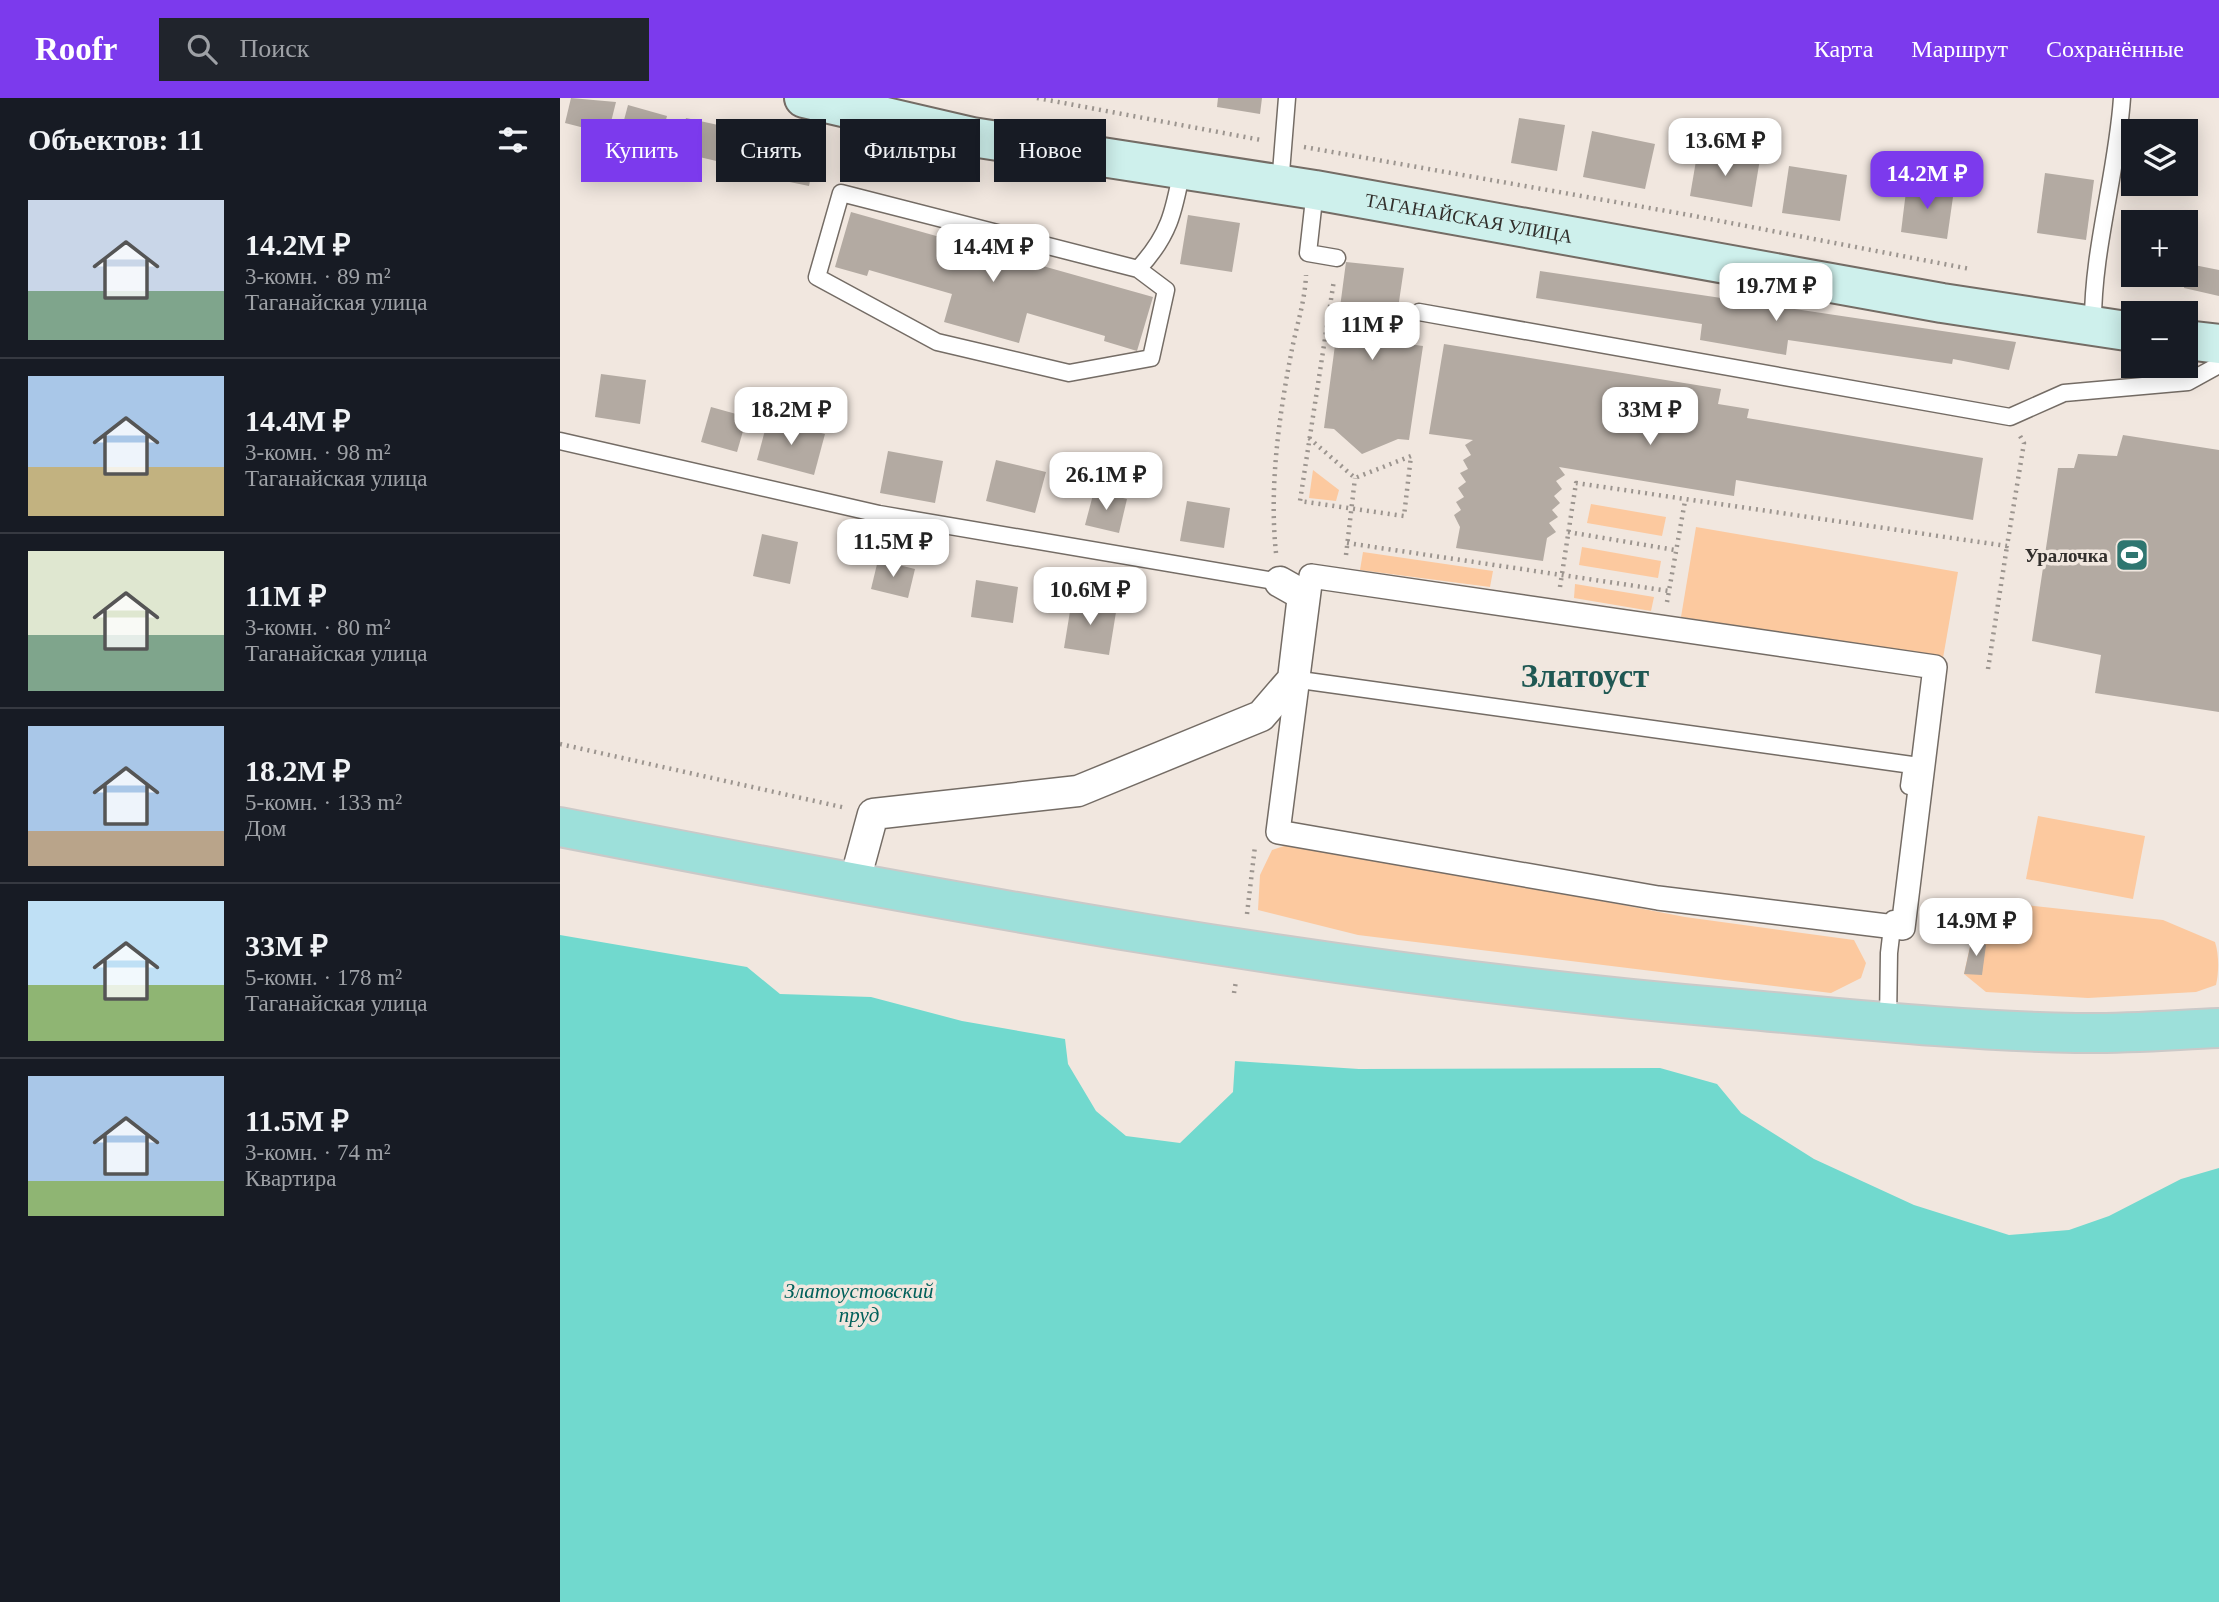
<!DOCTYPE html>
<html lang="ru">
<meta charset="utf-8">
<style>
:root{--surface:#171b24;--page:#20242c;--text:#f1f3f6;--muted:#9ea1a6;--line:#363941;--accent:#7c3aed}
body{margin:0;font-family:Georgia,serif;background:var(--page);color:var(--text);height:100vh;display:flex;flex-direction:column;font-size:26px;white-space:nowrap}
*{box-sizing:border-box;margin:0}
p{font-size:23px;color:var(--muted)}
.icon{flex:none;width:38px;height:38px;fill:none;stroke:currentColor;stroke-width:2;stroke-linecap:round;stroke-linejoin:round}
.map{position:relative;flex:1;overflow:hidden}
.panel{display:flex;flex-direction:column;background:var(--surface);width:560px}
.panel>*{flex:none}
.hud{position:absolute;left:21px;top:21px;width:665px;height:63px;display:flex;gap:14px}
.controls{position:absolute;left:1561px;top:21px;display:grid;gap:14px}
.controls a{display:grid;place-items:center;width:77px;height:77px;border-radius:0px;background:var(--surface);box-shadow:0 4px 18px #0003;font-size:35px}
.price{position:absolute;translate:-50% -60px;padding:0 16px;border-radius:14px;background:#fff;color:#222;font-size:23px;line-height:46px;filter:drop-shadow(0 2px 4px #0008)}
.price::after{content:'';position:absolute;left:50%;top:42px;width:21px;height:16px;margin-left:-10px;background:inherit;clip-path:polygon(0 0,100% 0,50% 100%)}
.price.selected{background:var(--accent);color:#fff}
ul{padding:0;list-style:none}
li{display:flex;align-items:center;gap:21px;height:175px;padding:0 28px}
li+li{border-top:2px solid var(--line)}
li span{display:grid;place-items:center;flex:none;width:196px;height:140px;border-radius:0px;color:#555}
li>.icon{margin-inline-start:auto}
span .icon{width:84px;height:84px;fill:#fffc;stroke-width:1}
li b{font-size:30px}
h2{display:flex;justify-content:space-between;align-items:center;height:84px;padding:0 28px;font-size:30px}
.chip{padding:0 24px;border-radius:0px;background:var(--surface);box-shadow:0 4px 18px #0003;font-size:24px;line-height:63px}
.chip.selected{background:var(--accent);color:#fff}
header{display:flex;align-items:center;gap:42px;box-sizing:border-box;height:98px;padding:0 35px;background:var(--accent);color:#fff}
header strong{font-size:33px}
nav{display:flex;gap:38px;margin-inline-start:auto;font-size:24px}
.search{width:490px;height:63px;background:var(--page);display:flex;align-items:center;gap:18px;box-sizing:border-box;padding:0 24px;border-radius:0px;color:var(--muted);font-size:26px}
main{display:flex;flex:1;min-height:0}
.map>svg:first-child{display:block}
.green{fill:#fcc99f}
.water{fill:#71d9ce}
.building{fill:#b3aaa2}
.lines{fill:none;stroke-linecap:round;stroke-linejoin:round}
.service-casing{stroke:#746c65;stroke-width:19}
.pedestrian-casing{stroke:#746c65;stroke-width:26}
.minor-casing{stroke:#746c65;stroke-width:33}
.secondary-casing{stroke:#746c65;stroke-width:42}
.primary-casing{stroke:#cac9c8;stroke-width:42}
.path{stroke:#9c958f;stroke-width:4.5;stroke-dasharray:2 5;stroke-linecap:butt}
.service{stroke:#fff;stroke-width:16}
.pedestrian{stroke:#fff;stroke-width:23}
.minor{stroke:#fff;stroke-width:30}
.secondary{stroke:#cef0ec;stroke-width:38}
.primary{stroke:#9de0da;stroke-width:38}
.labels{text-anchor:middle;stroke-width:7;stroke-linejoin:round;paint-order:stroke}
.street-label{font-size:19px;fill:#322f2c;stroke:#f1e7df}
.poi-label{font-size:19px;font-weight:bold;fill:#322f2c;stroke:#f1e7df;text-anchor:end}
.water-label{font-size:21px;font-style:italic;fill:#01605a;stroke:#f1e7df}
.town-label{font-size:33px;font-weight:bold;fill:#1f5853;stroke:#f1e7df}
</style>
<header>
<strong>Roofr</strong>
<div class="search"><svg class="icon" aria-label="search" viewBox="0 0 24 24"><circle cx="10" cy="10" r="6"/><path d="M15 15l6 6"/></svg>Поиск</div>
<nav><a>Карта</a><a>Маршрут</a><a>Сохранённые</a></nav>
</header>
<main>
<section class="panel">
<h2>Объектов: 11<svg class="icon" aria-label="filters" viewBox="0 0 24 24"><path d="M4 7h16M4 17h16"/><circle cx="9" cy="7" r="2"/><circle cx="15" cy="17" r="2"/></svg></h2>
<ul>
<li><span style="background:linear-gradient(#c9d6e8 65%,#7fa58c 0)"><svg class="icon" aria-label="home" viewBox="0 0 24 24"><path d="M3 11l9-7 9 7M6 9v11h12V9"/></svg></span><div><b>14.2M ₽</b><p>3-комн. · 89 m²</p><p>Таганайская улица</p></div></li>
<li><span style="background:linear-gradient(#a9c7e8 65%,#c2b280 0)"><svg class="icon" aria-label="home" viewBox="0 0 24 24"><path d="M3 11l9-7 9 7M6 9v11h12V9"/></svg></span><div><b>14.4M ₽</b><p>3-комн. · 98 m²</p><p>Таганайская улица</p></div></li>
<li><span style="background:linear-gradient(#dfe7d0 60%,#7fa58c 0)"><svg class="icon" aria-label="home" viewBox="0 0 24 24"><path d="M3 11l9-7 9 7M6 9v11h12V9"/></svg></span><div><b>11M ₽</b><p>3-комн. · 80 m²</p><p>Таганайская улица</p></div></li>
<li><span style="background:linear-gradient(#a9c7e8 75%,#b9a48a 0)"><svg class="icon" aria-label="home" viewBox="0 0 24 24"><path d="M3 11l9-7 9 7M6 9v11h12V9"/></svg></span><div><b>18.2M ₽</b><p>5-комн. · 133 m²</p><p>Дом</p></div></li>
<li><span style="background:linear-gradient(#bfe0f5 60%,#8fb573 0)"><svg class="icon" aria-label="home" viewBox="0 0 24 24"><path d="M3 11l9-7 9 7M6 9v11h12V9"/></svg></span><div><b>33M ₽</b><p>5-комн. · 178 m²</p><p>Таганайская улица</p></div></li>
<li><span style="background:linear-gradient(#a9c7e8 75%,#8fb573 0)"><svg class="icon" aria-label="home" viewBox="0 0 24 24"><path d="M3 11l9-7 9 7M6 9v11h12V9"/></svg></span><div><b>11.5M ₽</b><p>3-комн. · 74 m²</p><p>Квартира</p></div></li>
</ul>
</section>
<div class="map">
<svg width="1659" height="1504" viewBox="0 0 1659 1504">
<rect width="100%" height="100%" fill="#f1e7df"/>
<g class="green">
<path d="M 753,372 L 779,392 L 776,403 L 749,400 Z"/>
<path d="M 1031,406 L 1106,419 L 1102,438 L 1027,425 Z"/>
<path d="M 1136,429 L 1398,474 L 1383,560 L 1121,519 Z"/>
<path d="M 1022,449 L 1101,463 L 1098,480 L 1019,467 Z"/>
<path d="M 803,454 L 933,473 L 930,489 L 800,472 Z"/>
<path d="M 1015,486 L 1094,499 L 1091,513 L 1014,500 Z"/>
<path d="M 1478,718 L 1585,738 L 1573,801 L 1466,781 Z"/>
<path d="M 727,747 L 897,775 L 1125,819 L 1294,842 L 1306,865 L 1301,880 L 1271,895 L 798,837 L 698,812 L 700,777 L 712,752 Z"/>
<path d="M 1438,804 L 1603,822 L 1655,844 C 1659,856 1659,874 1656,887 L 1636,894 L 1528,900 L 1426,894 L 1404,876 L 1416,822 Z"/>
</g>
<path class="water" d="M 0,837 L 187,869 L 220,896 L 311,899 L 402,923 L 505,941 L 508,966 L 536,1013 L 566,1038 L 620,1045 L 673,994 L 675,963 L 799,971 L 1100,970 L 1157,986 L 1181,1015 L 1254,1061 L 1354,1107 L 1449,1137 L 1509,1132 L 1549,1118 L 1621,1081 L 1659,1070 L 1659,1504 L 0,1504 Z"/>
<g class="building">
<path d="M 11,0 L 56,4 L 48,36 L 5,25 Z"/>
<path d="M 658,0 L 702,0 L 700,16 L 657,9 Z"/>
<path d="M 68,7 L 107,18 L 98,51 L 59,41 Z"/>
<path d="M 126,20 L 172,30 L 165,65 L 118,54 Z"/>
<path d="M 959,20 L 1005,27 L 997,73 L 951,65 Z"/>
<path d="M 1032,33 L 1095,46 L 1085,91 L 1023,79 Z"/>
<path d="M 228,44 L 257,50 L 249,88 L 220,82 Z"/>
<path d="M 1138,51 L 1200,61 L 1192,109 L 1130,98 Z"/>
<path d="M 1229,68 L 1287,77 L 1280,123 L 1222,115 Z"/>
<path d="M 1485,75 L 1534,82 L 1526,142 L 1477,135 Z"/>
<path d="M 1347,85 L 1394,92 L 1387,141 L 1341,134 Z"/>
<path d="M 291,114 L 593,199 L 577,253 L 544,243 L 545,238 L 467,215 L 459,245 L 384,224 L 392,196 L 309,172 L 307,178 L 275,169 Z"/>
<path d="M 628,117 L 680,125 L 672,174 L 620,166 Z"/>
<path d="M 786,164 L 844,170 L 833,244 L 863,248 L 849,342 L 838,341 L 802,356 L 774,331 L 764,330 Z"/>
<path d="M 1629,166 L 1659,172 L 1659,198 L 1624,190 Z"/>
<path d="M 980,173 L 1456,244 L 1449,272 L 1393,261 L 1392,266 L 1228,242 L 1226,257 L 1140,242 L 1142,226 L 976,200 Z"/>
<path d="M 884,246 L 1161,291 L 1158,306 L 1189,311 L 1187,320 L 1423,360 L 1413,422 L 1176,382 L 1174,398 L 999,369 L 1005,377 L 996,383 L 1002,391 L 994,398 L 1000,405 L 992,412 L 998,419 L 989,425 L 996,434 L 987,440 L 983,463 L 896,450 L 900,429 L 894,417 L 901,412 L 896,404 L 904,399 L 898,390 L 906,384 L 900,375 L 908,371 L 903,362 L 911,357 L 905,347 L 913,342 L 869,336 Z"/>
<path d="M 41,276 L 86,282 L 80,326 L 35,319 Z"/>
<path d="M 151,309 L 187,319 L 177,354 L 141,344 Z"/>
<path d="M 208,321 L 265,336 L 254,377 L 197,362 Z"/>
<path d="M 1563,337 L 1659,352 L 1659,614 L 1535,595 L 1541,557 L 1472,543 L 1498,370 L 1514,370 L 1518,356 L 1557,358 Z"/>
<path d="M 328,353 L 383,363 L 375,405 L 320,395 Z"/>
<path d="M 436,362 L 486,374 L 475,415 L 426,403 Z"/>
<path d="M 534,393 L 567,401 L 559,435 L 525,427 Z"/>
<path d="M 627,403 L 670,410 L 664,450 L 620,443 Z"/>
<path d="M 202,436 L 238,444 L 230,486 L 193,478 Z"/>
<path d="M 318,462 L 355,471 L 348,500 L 311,491 Z"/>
<path d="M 416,482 L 458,489 L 453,525 L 411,519 Z"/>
<path d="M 512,501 L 557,508 L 549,557 L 504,550 Z"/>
<path d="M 1412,840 L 1426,847 L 1422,877 L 1404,876 Z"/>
</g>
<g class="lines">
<defs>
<g id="service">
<path d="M 720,87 L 727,0"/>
<path d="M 755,92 L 748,155 L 777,160"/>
<path d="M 578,171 L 606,192 L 591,260 L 509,275 L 377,244 L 257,179 L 281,95 L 578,171 C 609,138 614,114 622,71"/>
<path d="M 859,214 L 1450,319 L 1504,295 L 1628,284 L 1659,267"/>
<path d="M 1533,228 C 1532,152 1557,76 1562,0"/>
<path d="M 0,343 L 319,416 L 720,484"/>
<path d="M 733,581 L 1352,667 L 1349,688"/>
<path d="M 1328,924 L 1329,855 L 1333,821"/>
</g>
<path id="pedestrian" d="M 751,478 L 1375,569 L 1343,830 L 1098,800 L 718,734 Z"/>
<path id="minor" d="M 294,786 L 313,716 L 518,693 L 701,618 L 733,581 L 743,497 L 720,484"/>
<g id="secondary">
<path id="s1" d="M 244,0 L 412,39 L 755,92 L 1382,205 L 1573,234"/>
<path d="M 1626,242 L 1659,246"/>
</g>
<path id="primary" d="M 0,729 C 391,805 783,878 1180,911 C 1292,921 1404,933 1516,935 C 1563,936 1612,932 1659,930"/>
</defs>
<use href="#service" class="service-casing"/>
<use href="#pedestrian" class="pedestrian-casing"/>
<use href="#minor" class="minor-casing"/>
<use href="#secondary" class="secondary-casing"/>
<use href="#primary" class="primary-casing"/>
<g class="path">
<path d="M 477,0 L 701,42"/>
<path d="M 744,49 L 1129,117 L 1410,171"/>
<path d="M 1594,207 L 1613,210"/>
<path d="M 749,340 L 795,380 L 851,358 L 844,418 L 740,403 L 774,182"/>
<path d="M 1008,434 L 1115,452"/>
<path d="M 787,445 L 1109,493"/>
<path d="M 716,455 C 709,389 719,317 732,251 C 737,226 745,203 746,177"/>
<path d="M 786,457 L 795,380"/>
<path d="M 1000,489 L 1016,385 L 1447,448 L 1464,345 L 1460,338"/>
<path d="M 1107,504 L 1125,403"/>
<path d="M 1428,571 L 1447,448"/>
<path d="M 0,646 L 286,710"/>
<path d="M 687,816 L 695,748"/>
<path d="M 674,895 L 676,883"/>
</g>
<use href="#service" class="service"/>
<use href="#pedestrian" class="pedestrian"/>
<use href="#minor" class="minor"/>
<use href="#secondary" class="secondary"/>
<use href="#primary" class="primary"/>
</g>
<defs>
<symbol id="stadium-square" viewBox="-11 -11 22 22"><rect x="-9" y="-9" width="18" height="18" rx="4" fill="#2f7670" stroke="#f1e7df"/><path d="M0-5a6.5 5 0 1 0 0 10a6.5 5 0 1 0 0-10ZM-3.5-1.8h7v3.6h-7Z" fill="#fff"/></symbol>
</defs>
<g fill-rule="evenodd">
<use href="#stadium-square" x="1553" y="438" width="38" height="38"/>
</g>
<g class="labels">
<g class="street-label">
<text dy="7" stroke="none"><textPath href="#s1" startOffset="676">ТАГАНАЙСКАЯ УЛИЦА</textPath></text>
</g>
<g class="poi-label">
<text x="1548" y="464">Уралочка</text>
</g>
<g class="water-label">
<text x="299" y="1200">Златоустовский<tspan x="299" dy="24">пруд</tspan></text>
</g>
<g class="town-label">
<text x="1025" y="589">Златоуст</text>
</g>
</g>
</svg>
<div class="controls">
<a><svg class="icon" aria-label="layers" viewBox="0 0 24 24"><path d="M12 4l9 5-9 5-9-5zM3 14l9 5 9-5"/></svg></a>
<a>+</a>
<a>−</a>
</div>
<b class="price" style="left:1165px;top:80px">13.6M ₽</b>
<b class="price selected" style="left:1367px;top:113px">14.2M ₽</b>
<b class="price" style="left:433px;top:186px">14.4M ₽</b>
<b class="price" style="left:1216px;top:225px">19.7M ₽</b>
<b class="price" style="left:812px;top:264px">11M ₽</b>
<b class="price" style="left:231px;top:349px">18.2M ₽</b>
<b class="price" style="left:1090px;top:349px">33M ₽</b>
<b class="price" style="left:546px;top:414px">26.1M ₽</b>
<b class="price" style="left:333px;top:481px">11.5M ₽</b>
<b class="price" style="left:530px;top:529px">10.6M ₽</b>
<b class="price" style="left:1416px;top:860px">14.9M ₽</b>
<div class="hud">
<a class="chip selected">Купить</a>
<a class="chip">Снять</a>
<a class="chip">Фильтры</a>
<a class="chip">Новое</a>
</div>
</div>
</main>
